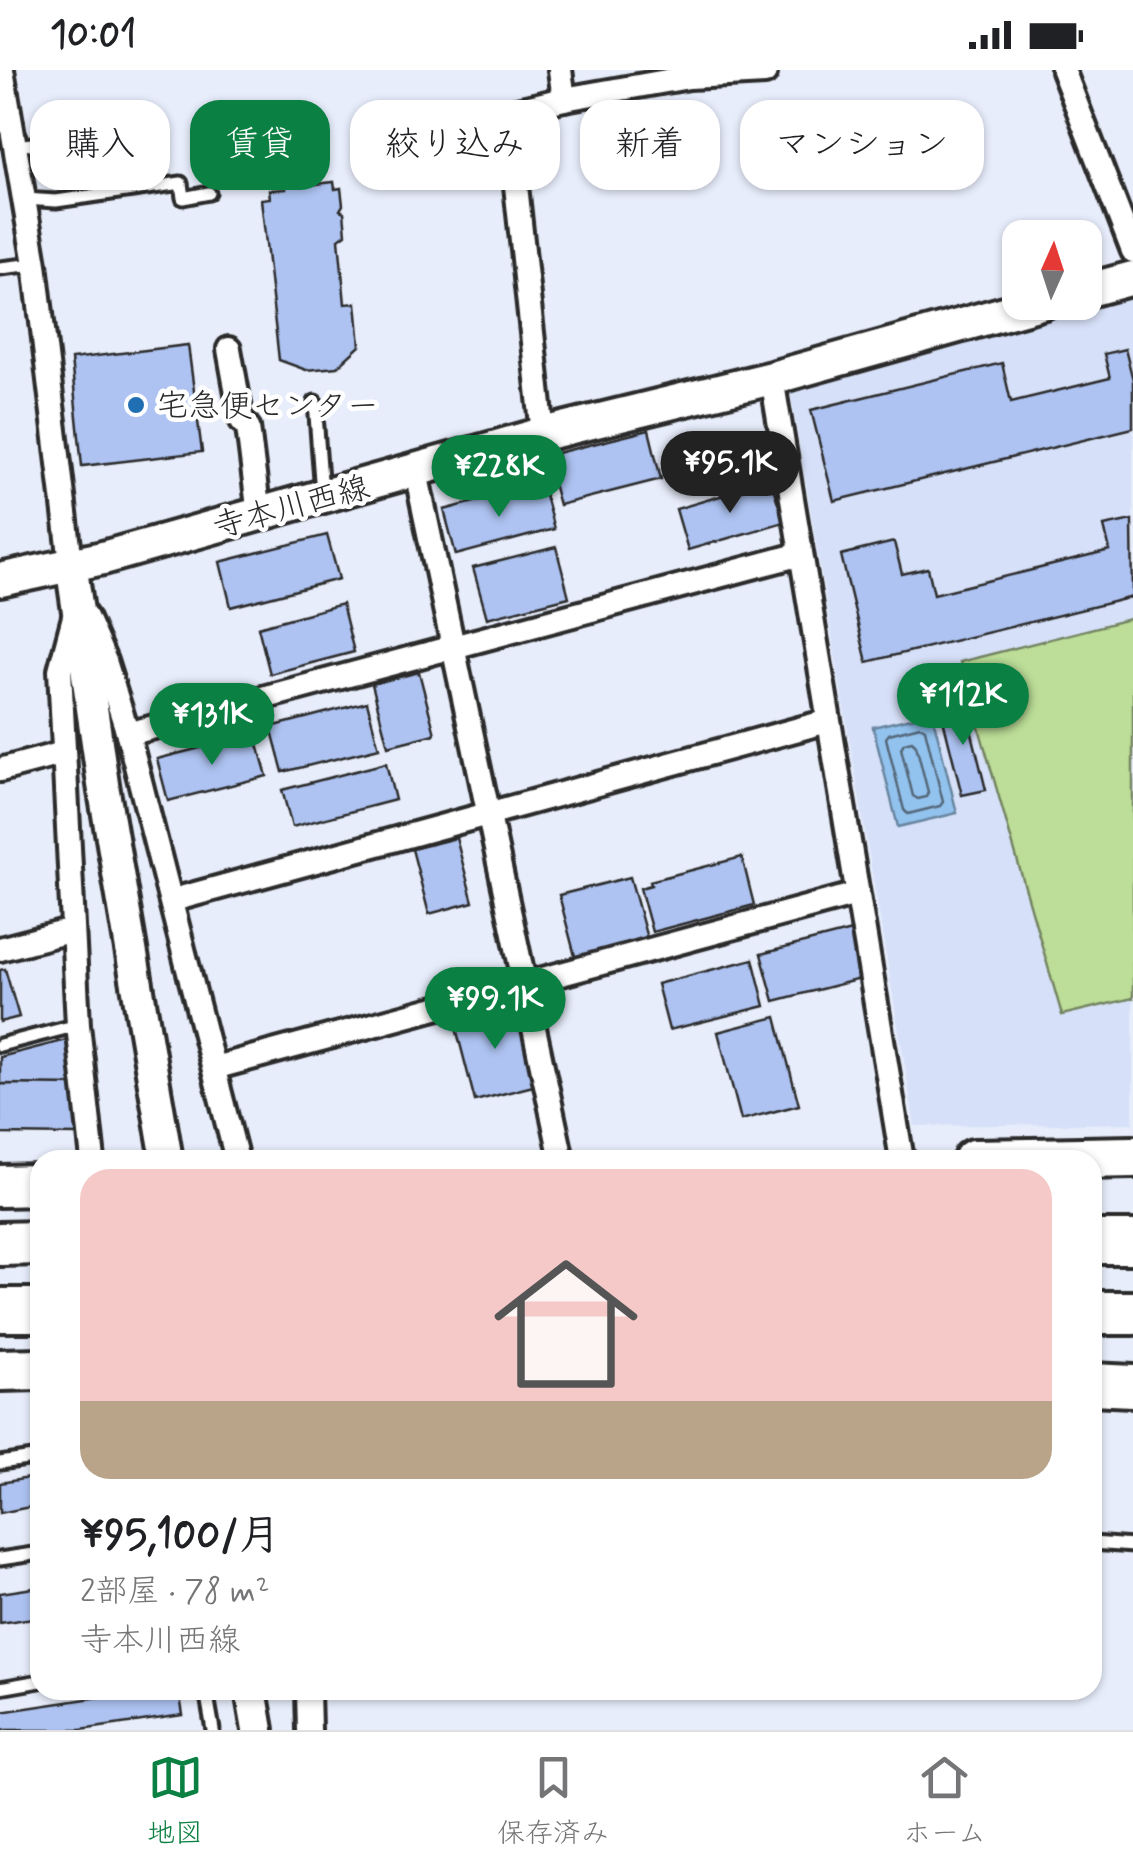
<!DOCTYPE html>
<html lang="ja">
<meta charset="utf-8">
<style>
:root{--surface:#fff;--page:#f2f2f2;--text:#202124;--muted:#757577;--line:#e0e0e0;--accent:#0b8043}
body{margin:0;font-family:Mynerve,"Klee One",sans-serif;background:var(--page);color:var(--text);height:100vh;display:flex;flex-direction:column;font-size:38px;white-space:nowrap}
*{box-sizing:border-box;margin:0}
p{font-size:32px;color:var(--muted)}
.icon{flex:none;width:55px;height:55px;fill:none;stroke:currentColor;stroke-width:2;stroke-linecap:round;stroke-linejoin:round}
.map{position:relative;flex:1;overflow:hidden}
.sheet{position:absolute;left:30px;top:1080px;width:1072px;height:550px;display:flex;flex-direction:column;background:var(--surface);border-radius:30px;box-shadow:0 2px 8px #0004}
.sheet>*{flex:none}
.top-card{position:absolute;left:30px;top:30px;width:1075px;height:90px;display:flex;gap:20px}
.needle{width:65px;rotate:3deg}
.controls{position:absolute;left:1002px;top:150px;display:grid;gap:20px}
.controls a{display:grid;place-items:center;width:100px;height:100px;border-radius:20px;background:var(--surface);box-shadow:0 2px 8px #0004;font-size:50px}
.price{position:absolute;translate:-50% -85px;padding:0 22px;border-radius:35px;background:var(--accent);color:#fff;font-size:32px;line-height:65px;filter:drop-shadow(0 2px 5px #0008)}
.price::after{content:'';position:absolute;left:50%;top:60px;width:30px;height:22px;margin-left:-15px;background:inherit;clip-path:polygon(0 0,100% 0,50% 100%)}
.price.on{background:#222;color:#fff}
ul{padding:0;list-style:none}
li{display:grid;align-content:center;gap:20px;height:530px;padding:0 50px}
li+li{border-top:2px solid var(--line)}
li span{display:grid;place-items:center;height:310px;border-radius:30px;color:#555}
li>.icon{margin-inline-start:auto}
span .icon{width:180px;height:180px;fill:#fffc;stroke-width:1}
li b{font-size:42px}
.pill{padding:0 35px;border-radius:30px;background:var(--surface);box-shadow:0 2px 8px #0004;font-size:35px;line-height:90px}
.pill.on{background:var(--accent);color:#fff}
.status{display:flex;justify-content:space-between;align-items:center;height:70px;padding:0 50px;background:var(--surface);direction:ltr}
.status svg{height:28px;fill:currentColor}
.tabs{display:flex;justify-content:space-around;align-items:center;height:140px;border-top:2px solid var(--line);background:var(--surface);font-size:28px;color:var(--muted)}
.tabs a{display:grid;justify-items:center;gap:5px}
.tabs .on{color:var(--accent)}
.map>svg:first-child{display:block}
.built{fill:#d6e0f8}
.green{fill:#bcde98;stroke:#748462;stroke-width:2.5}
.water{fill:#92c2ee;stroke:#6986a0;stroke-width:2.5}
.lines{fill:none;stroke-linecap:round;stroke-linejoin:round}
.shore{stroke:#546779;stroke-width:2.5}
.building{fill:#aec3f2;stroke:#2b2b2b;stroke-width:2.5}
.service-casing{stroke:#2b2b2b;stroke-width:19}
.minor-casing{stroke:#2b2b2b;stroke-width:30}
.tertiary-casing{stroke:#2b2b2b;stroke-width:38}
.secondary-casing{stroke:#2b2b2b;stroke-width:40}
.trunk-casing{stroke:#2b2b2b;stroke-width:48}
.motorway-casing{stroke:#2b2b2b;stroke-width:50}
.service{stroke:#fff;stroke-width:11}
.minor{stroke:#fff;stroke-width:22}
.tertiary{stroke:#fff;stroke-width:30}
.secondary{stroke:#fff;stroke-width:32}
.trunk{stroke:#fff;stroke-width:40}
.motorway{stroke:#fff;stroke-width:42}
.poi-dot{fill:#1f6fb2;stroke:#fff;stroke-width:4}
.labels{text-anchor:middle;stroke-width:9;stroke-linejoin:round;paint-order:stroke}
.poi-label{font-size:32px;fill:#2b2b2b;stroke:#fff;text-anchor:start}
.street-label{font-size:32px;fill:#2b2b2b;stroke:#fff}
</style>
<div class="status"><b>10:01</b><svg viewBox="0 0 49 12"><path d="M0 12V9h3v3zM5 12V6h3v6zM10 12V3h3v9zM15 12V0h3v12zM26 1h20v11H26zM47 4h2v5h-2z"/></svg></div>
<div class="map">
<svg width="1133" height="1660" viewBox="0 0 1133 1660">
<rect width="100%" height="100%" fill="#e7edfb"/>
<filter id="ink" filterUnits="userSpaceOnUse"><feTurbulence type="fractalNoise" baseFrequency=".01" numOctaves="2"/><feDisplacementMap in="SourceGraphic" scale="20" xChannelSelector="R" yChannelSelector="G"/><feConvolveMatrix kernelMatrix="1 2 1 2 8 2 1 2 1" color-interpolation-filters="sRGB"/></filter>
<g filter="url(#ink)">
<path class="built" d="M 1133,222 L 1133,1053 L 915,1056 L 790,319 L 795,314 Z"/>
<path class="green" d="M 1133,548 L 1133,928 L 1062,945 L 960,592 Z"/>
<path class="water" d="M 932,643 L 957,743 L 898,757 L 873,657 Z"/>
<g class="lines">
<g class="shore">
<path d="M 920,656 L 925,659 L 943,732 L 940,736 L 908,744 L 904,740 L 886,668 L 889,664 Z"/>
<path d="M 912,671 L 916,675 L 928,722 L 926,727 L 918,729 L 913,726 L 901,678 L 904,673 Z"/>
</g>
</g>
<g class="building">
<path d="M 316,110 L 316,114 L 334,112 L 335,119 L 341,118 L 343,135 L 340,140 L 344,142 L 346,164 L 339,169 L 345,234 L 356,233 L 360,276 L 337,297 L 306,300 L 279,290 L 261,129 L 270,128 L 269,120 L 286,119 L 286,113 Z"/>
<path d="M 188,275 L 202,382 L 82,396 L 71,289 Z"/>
<path d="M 1125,279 L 1133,310 L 1133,358 L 834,431 L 811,340 L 1002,293 L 1011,332 L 1110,308 L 1104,284 Z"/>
<path d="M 649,360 L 661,409 L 559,435 L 547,392 L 558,389 L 557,383 Z"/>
<path d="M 771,411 L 784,452 L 688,480 L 676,439 Z"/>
<path d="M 542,414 L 554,459 L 456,485 L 444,440 Z"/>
<path d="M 1132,450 L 1133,527 L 867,592 L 841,485 L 894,472 L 902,504 L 928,498 L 934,524 L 1110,481 L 1104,456 Z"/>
<path d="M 327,465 L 339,509 L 231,537 L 220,492 Z"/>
<path d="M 556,477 L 569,527 L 487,548 L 473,498 Z"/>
<path d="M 342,534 L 354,582 L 270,604 L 258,557 Z"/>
<path d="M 419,602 L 435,664 L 388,676 L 372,614 Z"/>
<path d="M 964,631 L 986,720 L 962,725 L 940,637 Z"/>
<path d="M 367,632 L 379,678 L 283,702 L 271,657 Z"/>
<path d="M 255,664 L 267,706 L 168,731 L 157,689 Z"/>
<path d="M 386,693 L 395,730 L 292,757 L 282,720 Z"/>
<path d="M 456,768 L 473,832 L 429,844 L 412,779 Z"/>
<path d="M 742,787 L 754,835 L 652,862 L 640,818 L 651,815 L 650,811 Z"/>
<path d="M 630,807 L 648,872 L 576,890 L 559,825 Z"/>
<path d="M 851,861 L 864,908 L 774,931 L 761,884 Z"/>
<path d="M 753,889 L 765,936 L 669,960 L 657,914 Z"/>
<path d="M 5,899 L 19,947 L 0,952 L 0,900 Z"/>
<path d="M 515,933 L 537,1015 L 475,1031 L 454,950 Z"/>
<path d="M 776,947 L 799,1035 L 741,1050 L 718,962 Z"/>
<path d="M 66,970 L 74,975 L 73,1016 L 0,1014 L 0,987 Z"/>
<path d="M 0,1014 L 78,1015 L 77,1065 L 0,1064 Z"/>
<path d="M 40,1406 L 40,1435 L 0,1443 L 0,1413 Z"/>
<path d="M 40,1517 L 40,1547 L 0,1553 L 0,1523 Z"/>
<path d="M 146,1620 L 179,1620 L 183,1645 L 81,1660 L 0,1660 L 0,1642 Z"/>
</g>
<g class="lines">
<defs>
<g id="service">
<path d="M 15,76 L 91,67"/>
<path d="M 24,129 L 56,131 L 181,113 L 183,128 L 209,123"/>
<path d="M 0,198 L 35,194"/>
<path d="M 315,332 L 322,423"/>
<path d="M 0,975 L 78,955"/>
<path d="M 0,1393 L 40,1387"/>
<path d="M 1092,1473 L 1133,1476"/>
<path d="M 0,1489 L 40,1483"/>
<path d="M 0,1618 L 40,1611"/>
<path d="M 206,1620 L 213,1660"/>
</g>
<g id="minor">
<path d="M 2,0 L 35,194 L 71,493"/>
<path d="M 1063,0 L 1133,181"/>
<path d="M 564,29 L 689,7 L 765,3 L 765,0"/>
<path d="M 229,279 L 242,351 L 248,357 L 259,445"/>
<path d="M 772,308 L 902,1090"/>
<path d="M 543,364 L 508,42 L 564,29 L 560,0"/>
<path d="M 416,402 L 562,1090"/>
<path d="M 75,543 L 60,600 L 78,955 L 93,1090"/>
<path d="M 86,547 L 105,591 L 128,664 L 801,484"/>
<path d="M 128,664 L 237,1090"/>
<path d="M 0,700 L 64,683"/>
<path d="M 173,830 L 828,651"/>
<path d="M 0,879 L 73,860"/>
<path d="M 214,998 L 857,824"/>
<path d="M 308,1620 L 309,1660"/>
</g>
<g id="tertiary">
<path d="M 71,493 L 104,721 L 167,1090"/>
<path d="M 251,1620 L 258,1660"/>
</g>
<g id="secondary">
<path d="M 1085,221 L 1133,208"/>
<path d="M 0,510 L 103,488 L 543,364 L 772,308 L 1044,232"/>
</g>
<g id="trunk">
<path d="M 974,1090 L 1133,1087"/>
<path d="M 0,1116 L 40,1115"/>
<path d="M 0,1300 L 40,1299"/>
<path d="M 1092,1314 L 1133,1316"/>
</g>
<g id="motorway">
<path d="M 1092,1172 L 1133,1172"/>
<path d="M 0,1174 L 40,1173"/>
<path d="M 0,1240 L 40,1240"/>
<path d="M 1092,1243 L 1133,1243"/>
</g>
</defs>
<use href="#service" class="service-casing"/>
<use href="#minor" class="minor-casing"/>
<use href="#tertiary" class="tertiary-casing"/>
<use href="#secondary" class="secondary-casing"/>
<use href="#trunk" class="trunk-casing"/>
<use href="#motorway" class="motorway-casing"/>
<use href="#service" class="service"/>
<use href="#minor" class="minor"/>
<use href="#tertiary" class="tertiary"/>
<use href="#secondary" class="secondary"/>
<use href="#trunk" class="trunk"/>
<use href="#motorway" class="motorway"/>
</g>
</g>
<circle class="poi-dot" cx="136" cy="335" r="10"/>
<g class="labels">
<g class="poi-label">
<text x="156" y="346">宅急便センター</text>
</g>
<g class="street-label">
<text transform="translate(291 436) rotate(-15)" y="11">寺本川西線</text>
</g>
</g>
</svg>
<div class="controls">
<a><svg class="needle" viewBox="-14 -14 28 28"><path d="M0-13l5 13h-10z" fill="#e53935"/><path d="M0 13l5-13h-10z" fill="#757577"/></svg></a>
</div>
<b class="price on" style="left:730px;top:446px">¥95.1K</b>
<b class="price" style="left:499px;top:450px">¥228K</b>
<b class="price" style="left:963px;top:678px">¥112K</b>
<b class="price" style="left:212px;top:698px">¥131K</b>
<b class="price" style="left:495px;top:982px">¥99.1K</b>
<div class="top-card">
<a class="pill">購入</a>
<a class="pill on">賃貸</a>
<a class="pill">絞り込み</a>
<a class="pill">新着</a>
<a class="pill">マンション</a>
</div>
<section class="sheet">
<ul>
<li><span style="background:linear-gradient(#f6c9c9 75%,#b9a48a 0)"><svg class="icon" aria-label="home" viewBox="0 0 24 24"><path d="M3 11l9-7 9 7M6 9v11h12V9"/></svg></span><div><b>¥95,100/月</b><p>2部屋 · 78 m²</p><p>寺本川西線</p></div></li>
</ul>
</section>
</div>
<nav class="tabs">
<a class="on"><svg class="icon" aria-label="map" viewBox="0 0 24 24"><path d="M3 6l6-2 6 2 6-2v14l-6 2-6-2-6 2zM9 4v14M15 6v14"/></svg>地図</a>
<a><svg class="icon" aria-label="saved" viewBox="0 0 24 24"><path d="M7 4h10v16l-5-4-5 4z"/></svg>保存済み</a>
<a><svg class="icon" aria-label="home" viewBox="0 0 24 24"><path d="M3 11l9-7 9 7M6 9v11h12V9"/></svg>ホーム</a>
</nav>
